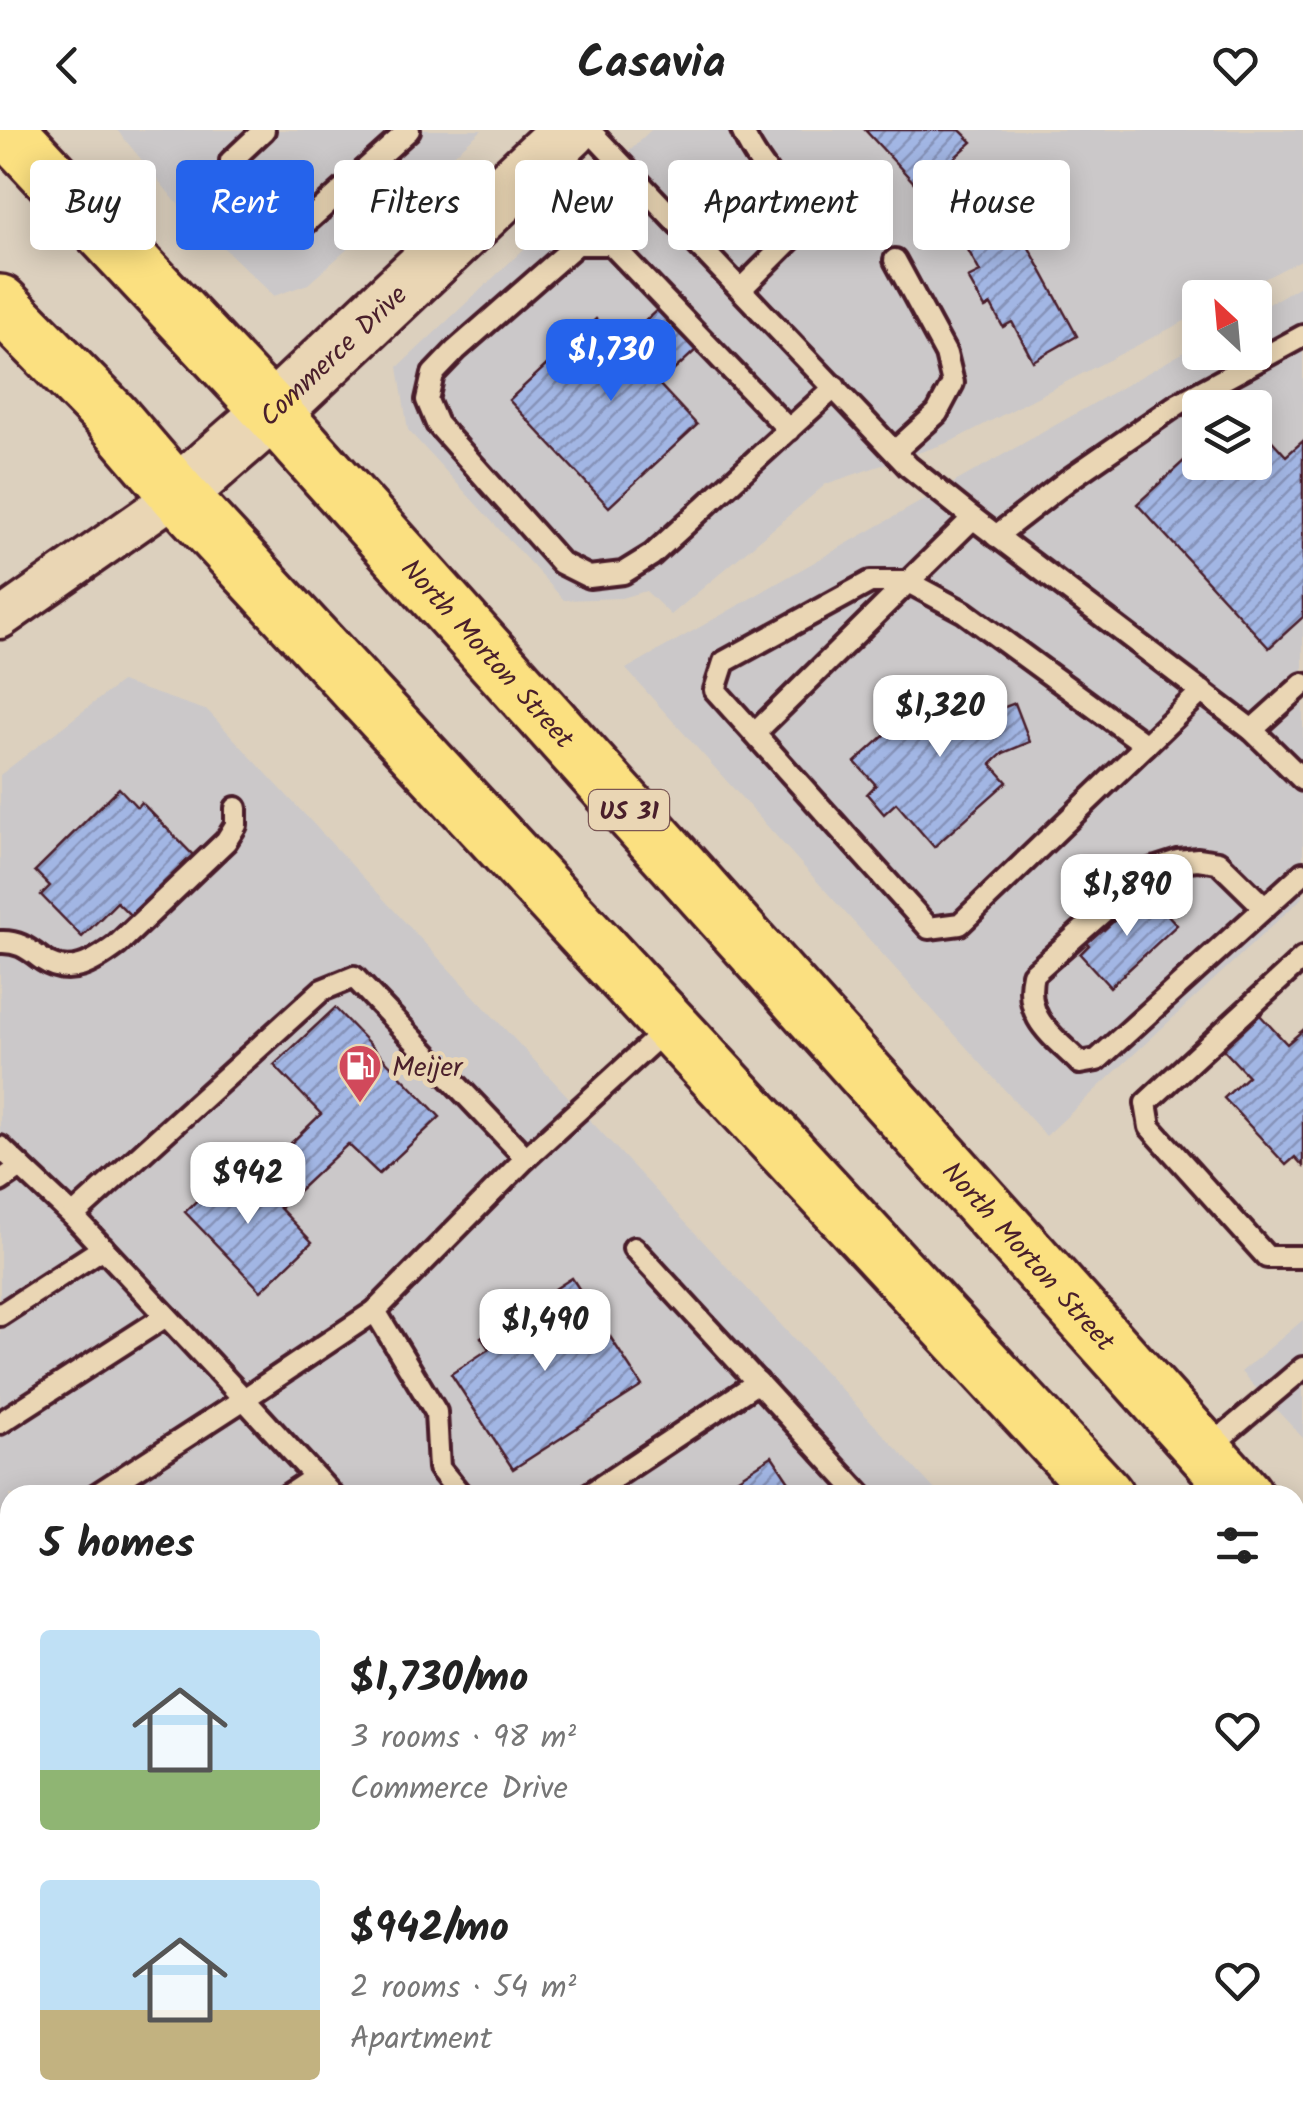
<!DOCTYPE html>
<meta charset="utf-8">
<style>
:root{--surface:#fff;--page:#f2f2f2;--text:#222;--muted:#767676;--accent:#2563eb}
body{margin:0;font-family:Kalam,sans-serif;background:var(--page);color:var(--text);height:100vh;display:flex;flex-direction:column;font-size:38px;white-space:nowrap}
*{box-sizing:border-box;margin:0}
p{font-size:32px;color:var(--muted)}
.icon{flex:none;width:55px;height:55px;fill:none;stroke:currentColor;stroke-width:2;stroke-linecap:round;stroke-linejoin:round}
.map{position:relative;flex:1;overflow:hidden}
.details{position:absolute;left:0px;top:1355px;width:1305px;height:642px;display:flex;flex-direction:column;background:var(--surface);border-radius:30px 30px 0 0;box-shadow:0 5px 25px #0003}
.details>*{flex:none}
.banner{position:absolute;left:30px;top:30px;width:1245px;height:90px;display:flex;gap:20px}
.needle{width:65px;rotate:334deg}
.controls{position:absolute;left:1182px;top:150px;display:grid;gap:20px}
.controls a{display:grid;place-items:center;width:90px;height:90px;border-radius:10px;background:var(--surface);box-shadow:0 5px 25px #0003;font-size:50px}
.price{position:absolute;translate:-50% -85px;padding:0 22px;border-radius:20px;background:#fff;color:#222;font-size:32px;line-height:65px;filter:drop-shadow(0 2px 5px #0008)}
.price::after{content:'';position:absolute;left:50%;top:60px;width:30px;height:22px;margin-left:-15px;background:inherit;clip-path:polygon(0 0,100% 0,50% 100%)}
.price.active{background:var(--accent);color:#fff}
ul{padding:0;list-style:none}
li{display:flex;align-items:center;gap:30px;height:250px;padding:0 40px}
li span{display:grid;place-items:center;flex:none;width:280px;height:200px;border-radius:10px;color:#555}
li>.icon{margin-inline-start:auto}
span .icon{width:120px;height:120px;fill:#fffc;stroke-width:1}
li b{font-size:42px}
h2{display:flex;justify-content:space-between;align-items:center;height:120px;padding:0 40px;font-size:42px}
.chip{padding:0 35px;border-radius:10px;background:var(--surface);box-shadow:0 5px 25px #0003;font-size:35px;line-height:90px}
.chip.active{background:var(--accent);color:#fff}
header{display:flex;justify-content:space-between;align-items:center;height:130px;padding:0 40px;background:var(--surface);font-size:45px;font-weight:600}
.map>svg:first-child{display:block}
.built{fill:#cbc8c9;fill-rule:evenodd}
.building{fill:url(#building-hatch);stroke:#4a1f2b;stroke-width:2.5}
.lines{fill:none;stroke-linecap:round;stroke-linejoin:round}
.lane-casing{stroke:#4a1f2b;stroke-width:28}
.street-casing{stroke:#4a1f2b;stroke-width:45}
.secondary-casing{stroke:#4a1f2b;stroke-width:62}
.primary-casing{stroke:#4a1f2b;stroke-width:62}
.lane{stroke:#ead6b4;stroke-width:20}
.street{stroke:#ead6b4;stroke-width:38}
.secondary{stroke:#ead6b4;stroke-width:55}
.primary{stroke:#fbe080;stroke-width:55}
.labels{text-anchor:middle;stroke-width:10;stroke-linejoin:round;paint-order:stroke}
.shield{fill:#ead6b4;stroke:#7a5654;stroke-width:2.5}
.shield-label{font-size:25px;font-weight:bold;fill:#4a1f2b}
.street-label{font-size:28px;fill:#4a1f2b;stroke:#ead6b4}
.poi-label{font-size:28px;fill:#4a1f2b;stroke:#ead6b4;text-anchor:start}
</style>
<header><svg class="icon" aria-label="back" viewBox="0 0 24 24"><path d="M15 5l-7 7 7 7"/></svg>Casavia<svg class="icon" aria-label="heart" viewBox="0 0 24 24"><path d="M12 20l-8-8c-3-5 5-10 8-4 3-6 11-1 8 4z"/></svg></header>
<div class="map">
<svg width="1303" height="1997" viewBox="0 0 1303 1997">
<defs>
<pattern id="building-hatch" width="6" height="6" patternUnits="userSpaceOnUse" patternTransform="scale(2.5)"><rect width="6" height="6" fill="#a2b6e4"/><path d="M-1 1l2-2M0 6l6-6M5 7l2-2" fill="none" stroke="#8693b9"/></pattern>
</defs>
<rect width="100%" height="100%" fill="#dcd0be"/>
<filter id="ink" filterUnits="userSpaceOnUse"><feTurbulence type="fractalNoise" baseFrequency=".01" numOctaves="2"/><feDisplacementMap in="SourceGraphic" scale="20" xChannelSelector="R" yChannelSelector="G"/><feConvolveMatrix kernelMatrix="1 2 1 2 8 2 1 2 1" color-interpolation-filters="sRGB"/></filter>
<g filter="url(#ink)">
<g class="built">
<path d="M 117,0 L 482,0 L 308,154 L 274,166 L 177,73 Z"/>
<path d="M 651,0 L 1303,0 L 1303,129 L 1229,167 L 1200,168 L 1200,183 L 950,312 L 826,354 L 671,485 L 646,461 L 621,468 L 564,470 L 408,300 L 398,237 Z"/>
<path d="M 1303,154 L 1303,767 L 1046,1006 L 626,539 L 1200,213 L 1200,222 L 1255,222 L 1255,182 ZM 1200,278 L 1255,278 L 1255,332 L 1200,332 Z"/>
<path d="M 121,552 L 208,581 L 937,1362 L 937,1365 L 10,1365 L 10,1987 L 0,1994 L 0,645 Z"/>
<path d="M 1303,1190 L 1303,1308 L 1241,1242 Z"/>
</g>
<g class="building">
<path d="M 865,0 L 960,0 L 972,12 L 920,59 Z"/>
<path d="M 1002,68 L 1077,206 L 1033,231 L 1012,192 L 1003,197 L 991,175 L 985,178 L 968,148 L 980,142 L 954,94 Z"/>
<path d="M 658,179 L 696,220 L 659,254 L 697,295 L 609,377 L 509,270 L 596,189 L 620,214 Z"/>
<path d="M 1265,303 L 1286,326 L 1303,311 L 1303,487 L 1269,518 L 1137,374 L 1200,316 L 1200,332 L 1227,332 L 1229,335 L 1232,332 L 1255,332 L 1255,312 Z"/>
<path d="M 944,554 L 976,588 L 1015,573 L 1030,612 L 1003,623 L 991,634 L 1007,652 L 934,717 L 896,673 L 884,684 L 867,664 L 876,655 L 855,632 L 894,597 L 883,584 L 899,570 L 907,579 L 928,560 L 933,563 Z"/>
<path d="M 119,658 L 137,677 L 141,672 L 193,725 L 131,786 L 117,772 L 82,807 L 41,765 L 50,756 L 35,741 Z"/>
<path d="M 1146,761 L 1177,795 L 1110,857 L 1080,824 L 1089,815 L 1084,808 L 1097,796 L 1104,800 Z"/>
<path d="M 335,878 L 440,987 L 379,1044 L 348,1014 L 280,1078 L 253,1050 L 321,984 L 274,935 Z"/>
<path d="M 1251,882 L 1255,886 L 1258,883 L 1287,914 L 1303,900 L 1303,1036 L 1295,1027 L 1286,1035 L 1224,968 L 1248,946 L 1221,917 Z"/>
<path d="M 236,1032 L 312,1112 L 261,1161 L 185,1082 Z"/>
<path d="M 572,1148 L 642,1256 L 513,1339 L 451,1244 L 489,1219 L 481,1207 Z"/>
<path d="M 772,1326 L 798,1365 L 712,1365 Z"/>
</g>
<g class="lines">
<defs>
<g id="lane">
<path d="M 264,0 L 231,31 L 233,51 L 274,97 L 300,98 L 409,0"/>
<path d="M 589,0 L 908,336 L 973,388 L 1252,600 L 1303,650"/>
<path d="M 741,159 L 791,109 L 797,87 C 781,56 755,32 742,0"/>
<path d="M 789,300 L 611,114 L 577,114 L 456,220 L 433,244 L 427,270 L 437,294 L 561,433 L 589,447 L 623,443 L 652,425 L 835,257"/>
<path d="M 895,321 L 937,283 L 953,253 L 946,224 L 895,130"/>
<path d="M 973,388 L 908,452 L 870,452 L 724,532 L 715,560 L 929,798 L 960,794 L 1202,561"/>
<path d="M 996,406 L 1068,350 L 1178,274 L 1303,206"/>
<path d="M 1252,600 L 1303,554"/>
<path d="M 755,603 L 908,452 L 964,482 L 1146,615"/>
<path d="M 1265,778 L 1218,732 L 1198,729 L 1178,731 L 1150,740 L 1033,844 C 1023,888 1052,905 1080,933 L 1097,930 L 1303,743"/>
<path d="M 0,812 C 19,811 28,819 43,830 C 70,848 94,832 117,815 L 226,711 L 236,695 L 236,678"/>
<path d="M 1303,828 L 1146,973 L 1150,997 L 1267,1127 L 1303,1127"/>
<path d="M 0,1017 L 73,1086 L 244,1269 L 96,1365"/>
<path d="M 0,1051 L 21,1037"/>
<path d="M 73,1086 L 322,860 L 354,847 L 526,1028"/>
<path d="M 634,1118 L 861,1365"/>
<path d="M 375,1181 L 436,1282 L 439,1338 L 461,1365"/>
<path d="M 0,1185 L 103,1118"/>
<path d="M 0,1293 L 166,1186"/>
<path d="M 1205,1321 L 1303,1238"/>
<path d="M 288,1365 L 315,1347"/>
<path d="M 332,1365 L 244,1269 L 375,1181 L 526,1028 L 670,896"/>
<path d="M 588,1365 L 758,1252"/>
<path d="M 0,1427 L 10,1420"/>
<path d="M 0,1553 L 10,1546"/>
<path d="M 0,1672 L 10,1666"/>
<path d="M 1295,1794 L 1301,1790 L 1303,1793"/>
<path d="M 0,1796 L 10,1789"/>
<path d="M 0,1922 L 10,1916"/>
<path d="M 1295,1934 L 1303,1943"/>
<path d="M 833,1988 L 841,1997"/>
<path d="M 1002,1988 L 1008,1997"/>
<path d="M 974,1997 L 989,1988"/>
</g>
<g id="street">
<path d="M 0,489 L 178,364"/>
<path d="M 198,1997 L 213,1988"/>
</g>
<g id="secondary">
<path id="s1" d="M 178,364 L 272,282 L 570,0"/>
</g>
<g id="primary">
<path id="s2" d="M 8,0 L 272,282 L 1244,1365"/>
<path d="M 0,173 L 111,286 L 178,364 L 1105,1365"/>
<path d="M 1295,1421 L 1303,1429"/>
<path d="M 1295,1569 L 1303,1577"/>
</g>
</defs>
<use href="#lane" class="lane-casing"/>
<use href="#street" class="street-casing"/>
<use href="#secondary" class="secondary-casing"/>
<use href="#primary" class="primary-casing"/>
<use href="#lane" class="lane"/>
<use href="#street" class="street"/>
<use href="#secondary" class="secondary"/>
<use href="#primary" class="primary"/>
</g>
</g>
<defs>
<symbol id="fuel-pin" viewBox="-11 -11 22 30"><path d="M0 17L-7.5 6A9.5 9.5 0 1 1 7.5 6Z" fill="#d1495b" stroke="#ead6b4"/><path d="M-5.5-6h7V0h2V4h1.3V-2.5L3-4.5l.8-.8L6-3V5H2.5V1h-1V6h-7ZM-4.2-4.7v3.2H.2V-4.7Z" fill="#fff"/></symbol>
</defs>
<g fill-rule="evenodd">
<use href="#fuel-pin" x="335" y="911" width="50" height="68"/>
</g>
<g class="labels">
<rect class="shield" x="589" y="660" width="80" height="40" rx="8"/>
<g class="shield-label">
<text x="629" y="689">US 31</text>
</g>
<g class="street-label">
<text dy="10" stroke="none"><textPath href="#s1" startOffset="208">Commerce Drive</textPath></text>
<text dy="10" stroke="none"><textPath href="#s2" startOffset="710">North Morton Street</textPath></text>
<text dy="10" stroke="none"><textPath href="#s2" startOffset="1520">North Morton Street</textPath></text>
</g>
<g class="poi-label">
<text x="392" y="946">Meijer</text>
</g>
</g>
</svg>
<div class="controls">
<a><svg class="needle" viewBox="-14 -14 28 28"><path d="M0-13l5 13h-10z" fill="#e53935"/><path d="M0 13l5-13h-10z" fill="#767676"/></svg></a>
<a><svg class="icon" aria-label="layers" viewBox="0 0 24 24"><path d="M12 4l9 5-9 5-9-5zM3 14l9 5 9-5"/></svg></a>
</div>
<b class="price active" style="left:611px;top:274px">$1,730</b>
<b class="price" style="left:940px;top:630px">$1,320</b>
<b class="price" style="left:1127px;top:809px">$1,890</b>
<b class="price" style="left:248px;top:1097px">$942</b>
<b class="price" style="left:545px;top:1244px">$1,490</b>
<div class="banner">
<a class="chip">Buy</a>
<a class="chip active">Rent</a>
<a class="chip">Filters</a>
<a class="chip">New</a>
<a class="chip">Apartment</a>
<a class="chip">House</a>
</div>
<section class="details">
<h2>5 homes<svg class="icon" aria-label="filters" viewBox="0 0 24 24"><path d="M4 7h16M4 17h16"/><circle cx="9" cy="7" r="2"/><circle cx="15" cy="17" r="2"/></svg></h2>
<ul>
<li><span style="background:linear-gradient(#bfe0f5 70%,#8fb573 0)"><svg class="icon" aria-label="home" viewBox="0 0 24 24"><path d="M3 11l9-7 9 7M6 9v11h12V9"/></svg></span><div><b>$1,730/mo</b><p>3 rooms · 98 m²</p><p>Commerce Drive</p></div><svg class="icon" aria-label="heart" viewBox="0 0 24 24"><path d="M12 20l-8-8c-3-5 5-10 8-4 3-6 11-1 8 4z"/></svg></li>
<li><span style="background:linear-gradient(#bfe0f5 65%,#c2b280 0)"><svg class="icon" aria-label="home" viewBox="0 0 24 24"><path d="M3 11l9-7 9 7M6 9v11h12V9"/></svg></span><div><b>$942/mo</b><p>2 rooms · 54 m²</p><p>Apartment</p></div><svg class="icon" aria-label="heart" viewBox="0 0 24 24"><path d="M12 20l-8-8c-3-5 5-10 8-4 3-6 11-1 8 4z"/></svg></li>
</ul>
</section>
</div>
